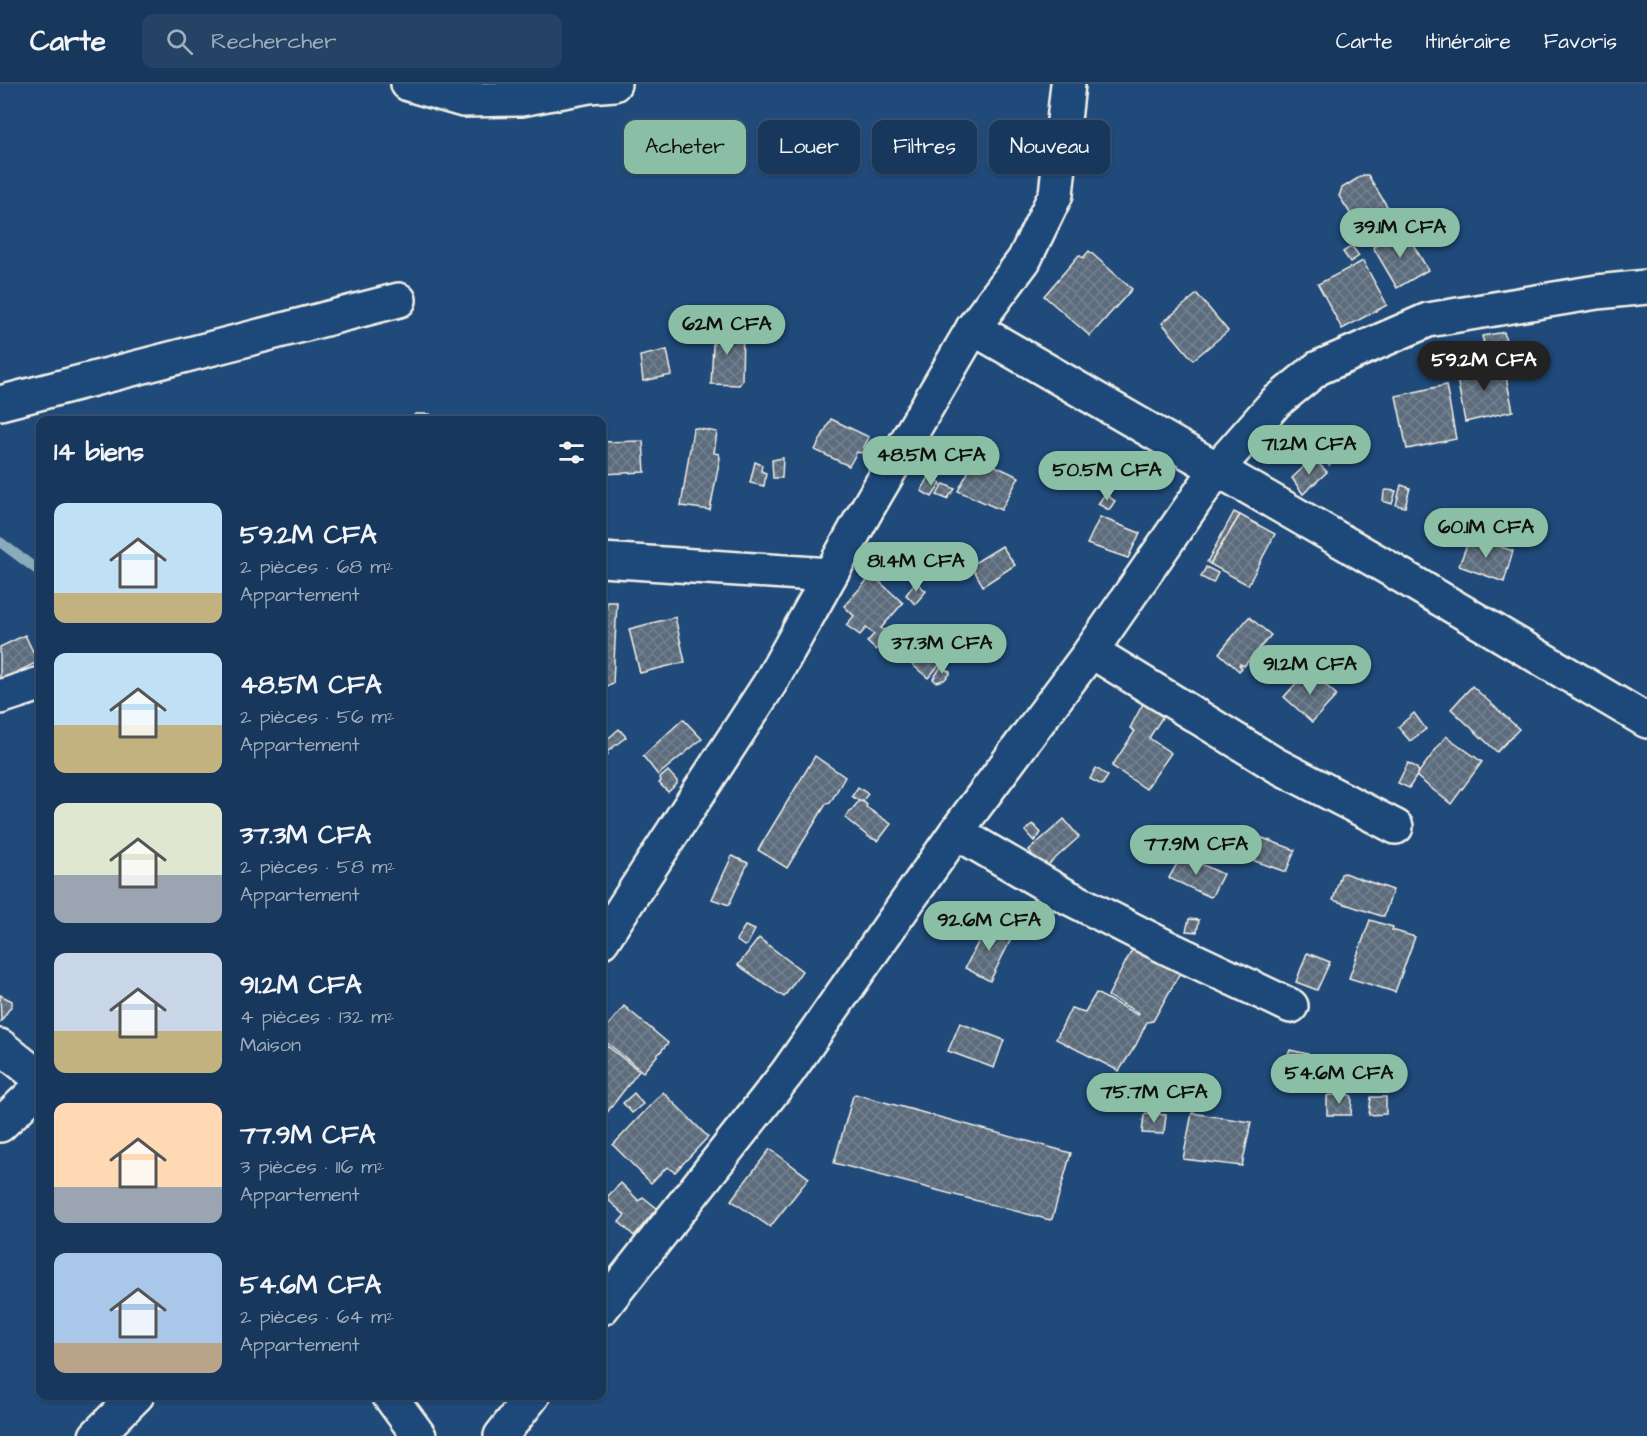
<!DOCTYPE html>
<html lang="fr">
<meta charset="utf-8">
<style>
:root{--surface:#17385c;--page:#244365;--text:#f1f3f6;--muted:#9eacbb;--line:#365272;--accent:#8abfa5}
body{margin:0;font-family:"Architects Daughter",sans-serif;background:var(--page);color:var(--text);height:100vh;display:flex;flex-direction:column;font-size:22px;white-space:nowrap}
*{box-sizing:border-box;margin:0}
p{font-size:20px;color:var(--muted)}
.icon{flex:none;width:33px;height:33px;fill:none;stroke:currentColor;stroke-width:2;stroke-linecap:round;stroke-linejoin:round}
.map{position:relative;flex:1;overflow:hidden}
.details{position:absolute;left:36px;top:332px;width:570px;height:984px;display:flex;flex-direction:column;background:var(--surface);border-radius:12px;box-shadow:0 2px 4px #0004,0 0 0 2px var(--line)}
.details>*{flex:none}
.top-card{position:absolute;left:624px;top:36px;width:570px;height:54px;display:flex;gap:12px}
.price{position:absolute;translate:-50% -51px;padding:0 14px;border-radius:21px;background:var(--accent);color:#111;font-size:20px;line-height:39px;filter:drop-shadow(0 2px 3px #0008)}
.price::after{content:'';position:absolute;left:50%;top:36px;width:18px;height:14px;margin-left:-9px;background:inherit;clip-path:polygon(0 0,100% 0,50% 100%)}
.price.active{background:#222;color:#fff}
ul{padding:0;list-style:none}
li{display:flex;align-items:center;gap:18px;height:150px;padding:0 18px}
li span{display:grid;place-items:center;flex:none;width:168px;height:120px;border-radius:12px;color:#555}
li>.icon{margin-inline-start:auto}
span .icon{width:72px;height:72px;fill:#fffc;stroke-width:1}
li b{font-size:26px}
h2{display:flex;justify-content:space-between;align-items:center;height:72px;padding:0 18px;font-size:26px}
.chip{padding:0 21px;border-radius:12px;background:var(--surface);box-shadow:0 2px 4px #0004,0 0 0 2px var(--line);font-size:21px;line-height:54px}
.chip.active{background:var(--accent);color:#111}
header{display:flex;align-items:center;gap:36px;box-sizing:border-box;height:84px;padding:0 30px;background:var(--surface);border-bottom:2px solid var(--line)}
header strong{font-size:28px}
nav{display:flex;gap:33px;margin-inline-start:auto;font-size:21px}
.search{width:420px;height:54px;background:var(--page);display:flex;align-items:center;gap:15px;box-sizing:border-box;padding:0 21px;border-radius:12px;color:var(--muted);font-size:22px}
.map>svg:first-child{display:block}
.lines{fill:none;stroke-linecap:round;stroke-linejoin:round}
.stream{stroke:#8aabbb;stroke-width:10}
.building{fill:url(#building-cross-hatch);stroke:#f4f1e8;stroke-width:1.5}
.minor-casing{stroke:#f4f1e8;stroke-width:38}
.minor{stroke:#1f4a7a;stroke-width:33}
</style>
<header>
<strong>Carte</strong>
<div class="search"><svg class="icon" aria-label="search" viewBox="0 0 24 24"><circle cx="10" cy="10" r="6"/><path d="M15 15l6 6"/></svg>Rechercher</div>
<nav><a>Carte</a><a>Itinéraire</a><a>Favoris</a></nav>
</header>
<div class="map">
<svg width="1647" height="1352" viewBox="0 0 1647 1352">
<defs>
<pattern id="building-cross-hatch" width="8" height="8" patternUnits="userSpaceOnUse" patternTransform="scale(1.5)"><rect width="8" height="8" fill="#5c6c7c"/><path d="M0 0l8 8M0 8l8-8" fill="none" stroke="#74818f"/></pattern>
</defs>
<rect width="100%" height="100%" fill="#1f4a7a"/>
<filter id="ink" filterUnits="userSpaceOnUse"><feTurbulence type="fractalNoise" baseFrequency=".0167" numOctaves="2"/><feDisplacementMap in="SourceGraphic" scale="12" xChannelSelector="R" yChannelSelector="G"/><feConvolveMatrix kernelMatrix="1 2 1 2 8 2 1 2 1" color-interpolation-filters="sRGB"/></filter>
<g filter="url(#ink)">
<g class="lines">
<path class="stream" d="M 0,458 L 40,488"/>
</g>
<g class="building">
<path d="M 1363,91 L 1368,91 L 1396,137 L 1392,142 L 1372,156 L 1366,154 L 1339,112 L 1342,104 Z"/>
<path d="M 1404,145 L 1428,186 L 1397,204 L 1373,163 Z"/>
<path d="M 1352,162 L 1359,172 L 1350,178 L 1343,168 Z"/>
<path d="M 1089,167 L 1132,205 L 1090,252 L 1044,212 L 1079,171 L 1083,174 Z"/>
<path d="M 1363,177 L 1387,221 L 1342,245 L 1318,200 Z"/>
<path d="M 1197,210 L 1228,247 L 1193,276 L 1162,239 Z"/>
<path d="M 714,242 L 743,245 L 742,297 L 739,301 L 711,300 Z"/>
<path d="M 1504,248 L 1508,266 L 1500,270 L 1502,279 L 1485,283 L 1481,268 L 1486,267 L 1482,252 Z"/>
<path d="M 667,266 L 672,291 L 643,297 L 640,272 Z"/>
<path d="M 1503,279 L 1513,327 L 1465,338 L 1456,288 Z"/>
<path d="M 1446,301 L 1456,355 L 1407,365 L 1396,312 Z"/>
<path d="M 415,330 L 430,330 L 430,336 L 412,336 Z"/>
<path d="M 831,335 L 869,353 L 861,369 L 857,368 L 849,382 L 815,366 Z"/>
<path d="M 695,344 L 717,348 L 714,369 L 719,370 L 720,374 L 710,426 L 681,422 L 693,345 Z"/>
<path d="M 643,357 L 645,388 L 602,390 L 602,358 Z"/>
<path d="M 1330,362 L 1338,374 L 1329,381 L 1320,371 Z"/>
<path d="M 976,373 L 1019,393 L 1001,426 L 958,407 Z"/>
<path d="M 783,374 L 782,394 L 773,394 L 772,376 Z"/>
<path d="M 1313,374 L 1327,388 L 1303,410 L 1292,394 Z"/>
<path d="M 755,378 L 762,381 L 761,387 L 766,389 L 764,402 L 750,399 Z"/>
<path d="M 929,393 L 941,399 L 932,413 L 921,407 Z"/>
<path d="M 944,400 L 955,405 L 947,415 L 937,411 L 942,402 Z"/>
<path d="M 1401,401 L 1410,404 L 1405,423 L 1396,421 Z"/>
<path d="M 1386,406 L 1396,407 L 1392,420 L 1383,417 L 1384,408 Z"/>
<path d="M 1105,410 L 1115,417 L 1109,426 L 1098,420 Z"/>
<path d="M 1234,428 L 1240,431 L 1210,480 L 1207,478 Z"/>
<path d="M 1240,431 L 1275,450 L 1248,501 L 1210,480 Z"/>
<path d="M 1100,433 L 1140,449 L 1128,474 L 1087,460 Z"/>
<path d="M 1508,438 L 1510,449 L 1506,451 L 1494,448 L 1495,439 Z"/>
<path d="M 1470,452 L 1513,467 L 1504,498 L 1459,482 Z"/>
<path d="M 1002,462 L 1015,481 L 983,502 L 971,481 Z"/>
<path d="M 1206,483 L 1218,489 L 1213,499 L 1201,493 Z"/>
<path d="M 872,491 L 903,519 L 881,544 L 890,551 L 876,566 L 867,558 L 874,550 L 866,544 L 860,551 L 846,541 L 854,532 L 844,522 Z"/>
<path d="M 914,500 L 918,500 L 926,507 L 915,520 L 906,511 Z"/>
<path d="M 607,518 L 617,518 L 613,599 L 607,602 L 602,602 L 602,532 L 605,530 Z"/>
<path d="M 675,533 L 685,578 L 640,589 L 629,545 Z"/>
<path d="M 1249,533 L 1271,551 L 1244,582 L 1240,580 L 1239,581 L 1242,584 L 1239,587 L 1219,569 Z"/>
<path d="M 926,545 L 951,568 L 928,594 L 902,572 Z"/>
<path d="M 25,551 L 38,578 L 0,596 L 0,563 Z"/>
<path d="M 1309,570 L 1320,574 L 1313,589 L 1301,584 Z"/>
<path d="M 941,583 L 950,588 L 950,590 L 944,596 L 936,598 L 933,595 Z"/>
<path d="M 1308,586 L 1337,611 L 1312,638 L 1284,613 Z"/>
<path d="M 1472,602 L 1519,645 L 1497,668 L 1451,625 Z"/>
<path d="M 1145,616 L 1165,629 L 1149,654 L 1171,669 L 1146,705 L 1112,682 L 1135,647 L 1130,644 Z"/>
<path d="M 1414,629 L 1426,645 L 1410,657 L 1398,643 Z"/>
<path d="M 683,635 L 702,655 L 658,691 L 643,672 Z"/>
<path d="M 619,645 L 626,653 L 607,668 L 608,670 L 604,674 L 602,673 L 602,665 L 605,662 L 602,663 L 602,660 Z"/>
<path d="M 1446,652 L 1482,678 L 1451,720 L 1416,692 Z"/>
<path d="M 815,672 L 845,693 L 830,719 L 826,720 L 787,784 L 758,766 Z"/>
<path d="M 1408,679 L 1416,683 L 1419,688 L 1409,704 L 1398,699 Z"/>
<path d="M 1096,684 L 1108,692 L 1102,701 L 1090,695 Z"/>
<path d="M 668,687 L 677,697 L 677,700 L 668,708 L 659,699 L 661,697 L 660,694 Z"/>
<path d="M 858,703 L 868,710 L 861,719 L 852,712 Z"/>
<path d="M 859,717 L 864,718 L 867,721 L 866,723 L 891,740 L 878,757 L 869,753 L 845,734 Z"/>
<path d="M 1064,735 L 1079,753 L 1038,790 L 1028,778 L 1034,774 L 1029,766 Z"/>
<path d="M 1033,740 L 1041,749 L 1034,757 L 1025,747 Z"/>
<path d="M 1246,748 L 1295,766 L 1286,788 L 1235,770 Z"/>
<path d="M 1182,771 L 1223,790 L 1212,812 L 1210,813 L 1169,794 Z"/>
<path d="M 732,772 L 748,779 L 729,821 L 712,815 Z"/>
<path d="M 1344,789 L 1393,806 L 1384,832 L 1381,832 L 1333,816 L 1341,790 Z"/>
<path d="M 1189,835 L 1199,836 L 1197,848 L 1186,847 Z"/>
<path d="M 1370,836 L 1393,843 L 1392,846 L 1415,853 L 1395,908 L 1349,894 Z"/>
<path d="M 988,839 L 1013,851 L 990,897 L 965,884 Z"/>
<path d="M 745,842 L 755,846 L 747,861 L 744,862 L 736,856 Z"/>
<path d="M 759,854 L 802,887 L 784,913 L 738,881 Z"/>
<path d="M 1133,864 L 1181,887 L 1153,937 L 1147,938 L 1136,961 L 1119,987 L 1056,955 L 1071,924 L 1085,928 L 1096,909 L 1138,931 L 1139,929 L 1108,912 Z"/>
<path d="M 1307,869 L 1330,878 L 1317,906 L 1296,898 Z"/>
<path d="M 0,911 L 12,917 L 12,921 L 1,937 Z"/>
<path d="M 624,922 L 668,959 L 643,988 L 602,955 L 602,949 Z"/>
<path d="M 960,939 L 1004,956 L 994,984 L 948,967 Z"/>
<path d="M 602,958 L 639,987 L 602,1035 Z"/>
<path d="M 1290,966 L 1308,970 L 1303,990 L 1282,985 Z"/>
<path d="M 663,1008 L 708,1053 L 675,1088 L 667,1083 L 651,1099 L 613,1061 Z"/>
<path d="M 634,1009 L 643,1020 L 632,1029 L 623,1019 Z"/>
<path d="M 855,1010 L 1071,1069 L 1052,1135 L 1050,1136 L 834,1079 L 853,1012 Z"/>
<path d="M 1329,1011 L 1350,1011 L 1352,1013 L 1351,1031 L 1327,1031 L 1327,1012 Z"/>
<path d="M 1371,1013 L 1386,1013 L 1386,1030 L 1369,1031 Z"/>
<path d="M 1146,1029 L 1166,1031 L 1164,1048 L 1162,1050 L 1142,1049 L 1144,1031 Z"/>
<path d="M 1192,1029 L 1251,1038 L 1242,1082 L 1183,1075 Z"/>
<path d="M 770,1065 L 809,1094 L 770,1143 L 731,1116 Z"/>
<path d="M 621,1099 L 639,1117 L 643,1113 L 657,1124 L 634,1152 L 619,1138 L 625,1131 L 606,1114 Z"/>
</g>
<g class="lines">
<defs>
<g id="minor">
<path d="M 408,0 L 463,16 L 521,15 L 589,2 L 614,0"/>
<path d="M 973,244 L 1024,176 L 1056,110 L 1068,0"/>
<path d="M 0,319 L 399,216"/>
<path d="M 602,476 L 830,491"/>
<path d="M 1091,567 L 1276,681 L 1396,743"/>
<path d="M 0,613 L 40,600"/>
<path d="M 956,748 L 1064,811 L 1168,864 L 1291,922"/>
<path d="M 602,857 L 770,599 L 867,425 L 973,244 L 1390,485 L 1647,637"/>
<path d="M 0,962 L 40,994"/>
<path d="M 0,1041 L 40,1003"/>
<path d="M 602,1224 L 787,989 L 956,748 L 1091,567 L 1217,385 L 1276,318 L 1318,284 L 1428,236 L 1597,208 L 1647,203"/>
<path d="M 389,1311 L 419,1352"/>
<path d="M 96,1352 L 137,1311"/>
<path d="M 501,1352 L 533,1311"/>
</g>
</defs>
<use href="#minor" class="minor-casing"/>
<use href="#minor" class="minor"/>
</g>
</g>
</svg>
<b class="price" style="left:1400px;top:175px">39.1M CFA</b>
<b class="price" style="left:727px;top:272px">62M CFA</b>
<b class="price active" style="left:1484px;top:308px">59.2M CFA</b>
<b class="price" style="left:1309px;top:392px">71.2M CFA</b>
<b class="price" style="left:931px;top:403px">48.5M CFA</b>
<b class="price" style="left:1107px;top:418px">50.5M CFA</b>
<b class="price" style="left:1486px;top:475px">60.1M CFA</b>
<b class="price" style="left:916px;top:509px">81.4M CFA</b>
<b class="price" style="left:942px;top:591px">37.3M CFA</b>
<b class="price" style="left:1310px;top:612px">91.2M CFA</b>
<b class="price" style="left:1196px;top:792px">77.9M CFA</b>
<b class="price" style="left:989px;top:868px">92.6M CFA</b>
<b class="price" style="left:1339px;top:1021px">54.6M CFA</b>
<b class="price" style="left:1154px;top:1040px">75.7M CFA</b>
<div class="top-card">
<a class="chip active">Acheter</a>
<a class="chip">Louer</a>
<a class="chip">Filtres</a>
<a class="chip">Nouveau</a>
</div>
<section class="details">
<h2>14 biens<svg class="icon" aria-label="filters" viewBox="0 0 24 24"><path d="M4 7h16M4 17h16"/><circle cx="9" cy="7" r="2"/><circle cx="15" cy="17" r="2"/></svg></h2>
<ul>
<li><span style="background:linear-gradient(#bfe0f5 75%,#c2b280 0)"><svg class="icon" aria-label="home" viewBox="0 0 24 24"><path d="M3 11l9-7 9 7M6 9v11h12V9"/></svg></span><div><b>59.2M CFA</b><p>2 pièces · 68 m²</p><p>Appartement</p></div></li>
<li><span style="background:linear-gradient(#bfe0f5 60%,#c2b280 0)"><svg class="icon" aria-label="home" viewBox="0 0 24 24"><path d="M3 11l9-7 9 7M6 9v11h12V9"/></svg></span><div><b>48.5M CFA</b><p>2 pièces · 56 m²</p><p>Appartement</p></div></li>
<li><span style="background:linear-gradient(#dfe7d0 60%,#9aa5b1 0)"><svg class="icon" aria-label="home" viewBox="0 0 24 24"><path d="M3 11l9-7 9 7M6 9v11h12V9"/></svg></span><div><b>37.3M CFA</b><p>2 pièces · 58 m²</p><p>Appartement</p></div></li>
<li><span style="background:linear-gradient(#c9d6e8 65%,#c2b280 0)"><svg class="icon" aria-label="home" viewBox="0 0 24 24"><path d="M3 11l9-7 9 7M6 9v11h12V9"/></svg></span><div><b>91.2M CFA</b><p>4 pièces · 132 m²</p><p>Maison</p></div></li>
<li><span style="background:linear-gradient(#ffd9b3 70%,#9aa5b1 0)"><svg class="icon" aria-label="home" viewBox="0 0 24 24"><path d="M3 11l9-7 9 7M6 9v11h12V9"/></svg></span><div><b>77.9M CFA</b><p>3 pièces · 116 m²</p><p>Appartement</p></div></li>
<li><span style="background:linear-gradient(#a9c7e8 75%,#b9a48a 0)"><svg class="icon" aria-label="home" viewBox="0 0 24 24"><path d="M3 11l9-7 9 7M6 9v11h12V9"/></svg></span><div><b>54.6M CFA</b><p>2 pièces · 64 m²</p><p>Appartement</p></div></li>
</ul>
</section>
</div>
